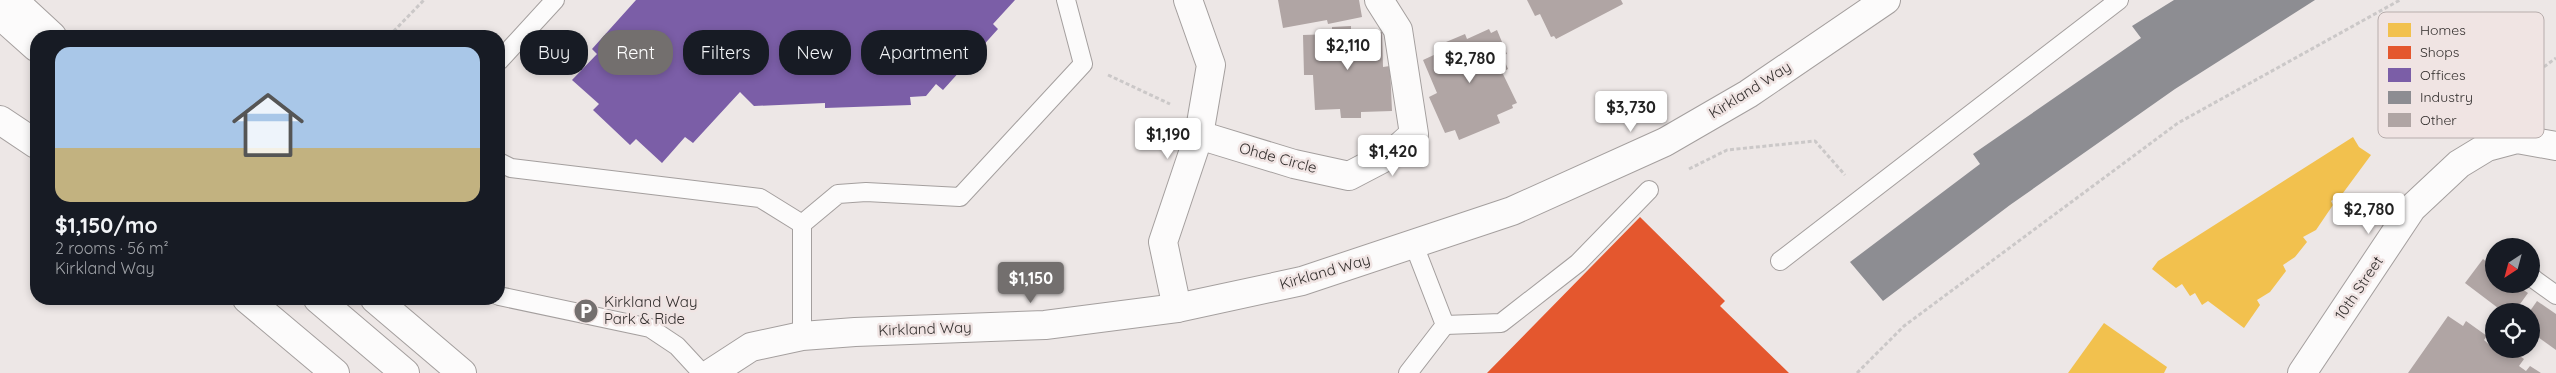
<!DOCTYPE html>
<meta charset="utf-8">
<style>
:root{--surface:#171b24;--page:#242831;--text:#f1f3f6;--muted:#9ea1a6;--accent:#736f6e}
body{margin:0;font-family:Quicksand,sans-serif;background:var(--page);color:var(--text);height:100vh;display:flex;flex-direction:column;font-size:19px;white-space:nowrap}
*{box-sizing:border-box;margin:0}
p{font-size:16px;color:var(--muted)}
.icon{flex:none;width:28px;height:28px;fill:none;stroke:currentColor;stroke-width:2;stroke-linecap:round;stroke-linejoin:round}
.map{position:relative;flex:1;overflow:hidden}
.details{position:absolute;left:30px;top:30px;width:475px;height:275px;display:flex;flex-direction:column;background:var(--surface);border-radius:20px;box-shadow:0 2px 8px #0003}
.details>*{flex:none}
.top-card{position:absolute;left:520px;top:30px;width:475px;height:45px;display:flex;gap:10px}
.needle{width:32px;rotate:216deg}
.tools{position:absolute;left:2485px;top:238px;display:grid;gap:10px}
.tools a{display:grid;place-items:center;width:55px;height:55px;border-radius:50%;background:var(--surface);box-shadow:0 2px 8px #0003;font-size:25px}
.price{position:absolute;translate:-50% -42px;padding:0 11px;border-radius:5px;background:#fff;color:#222;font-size:16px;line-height:32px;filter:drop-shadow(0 1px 2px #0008)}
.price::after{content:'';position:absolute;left:50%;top:30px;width:15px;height:11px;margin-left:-8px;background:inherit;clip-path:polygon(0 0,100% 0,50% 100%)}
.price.on{background:var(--accent);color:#fff}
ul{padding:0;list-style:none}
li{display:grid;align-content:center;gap:10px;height:265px;padding:0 25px}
li span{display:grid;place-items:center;height:155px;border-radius:15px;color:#555}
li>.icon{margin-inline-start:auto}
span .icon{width:90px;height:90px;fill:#fffc;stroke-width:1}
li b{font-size:21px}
.tag{padding:0 18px;border-radius:20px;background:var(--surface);box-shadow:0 2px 8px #0003;font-size:18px;line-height:45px}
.tag.on{background:var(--accent);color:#fff}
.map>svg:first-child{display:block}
.homes{fill:#f2c14e}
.shops{fill:#e4572e}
.offices{fill:#7b5ea7}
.industry{fill:#8d8d92}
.building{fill:#b0a5a4}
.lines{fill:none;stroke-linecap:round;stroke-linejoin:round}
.lane-casing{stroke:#a49f9e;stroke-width:20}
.street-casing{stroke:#a49f9e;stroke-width:30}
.secondary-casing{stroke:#a49f9e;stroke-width:30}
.primary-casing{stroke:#a49f9e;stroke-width:30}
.highway-casing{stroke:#a49f9e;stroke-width:30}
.path{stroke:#cbc8c8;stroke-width:3;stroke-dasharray:4 2.5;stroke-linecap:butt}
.lane{stroke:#fcfbfb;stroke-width:18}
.street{stroke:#fcfbfb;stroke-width:28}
.secondary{stroke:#fcfbfb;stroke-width:28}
.primary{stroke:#fcfbfb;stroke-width:28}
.highway{stroke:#fcfbfb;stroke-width:28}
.labels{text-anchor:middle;stroke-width:5;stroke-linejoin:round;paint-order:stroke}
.street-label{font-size:15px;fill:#322e2d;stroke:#f0e4e3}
.poi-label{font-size:15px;fill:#322e2d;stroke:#f0e4e3;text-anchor:start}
.key{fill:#f0e4e3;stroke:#b7adac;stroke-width:1}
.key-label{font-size:14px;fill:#322e2d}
</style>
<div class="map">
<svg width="2556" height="373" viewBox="0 0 2556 373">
<rect width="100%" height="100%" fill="#ede7e6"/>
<g class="homes">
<path d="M 2353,137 L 2359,147 L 2371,155 L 2343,193 L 2331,201 L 2333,205 L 2316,230 L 2303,237 L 2307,242 L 2295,257 L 2283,265 L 2286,271 L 2270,292 L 2257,300 L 2260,305 L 2244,328 L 2208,301 L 2202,305 L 2195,293 L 2190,296 L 2182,284 L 2176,288 L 2152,269 L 2158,261 Z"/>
<path d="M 2104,323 L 2167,367 L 2164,373 L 2068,373 Z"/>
</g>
<path class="shops" d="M 1640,217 L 1725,301 L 1720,306 L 1789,373 L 1487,373 Z"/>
<path class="offices" d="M 636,0 L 1015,0 L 993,24 L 998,29 L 943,90 L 936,84 L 926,96 L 910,97 L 911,105 L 825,108 L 825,103 L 754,106 L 740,92 L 693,143 L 685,137 L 662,163 L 636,139 L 630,145 L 593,110 L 599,104 L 572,80 L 597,54 L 592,49 Z"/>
<path class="industry" d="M 2174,0 L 2315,0 L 2175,89 L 2010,205 L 1883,301 L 1850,262 L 1980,164 L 1973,154 L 2141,38 L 2132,26 Z"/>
<g class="building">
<path d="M 1278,0 L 1359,0 L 1362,17 L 1328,24 L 1327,20 L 1283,28 Z"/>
<path d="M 1527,0 L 1621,0 L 1623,4 L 1556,39 L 1554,36 L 1551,37 L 1540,14 L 1535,16 Z"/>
<path d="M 1351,26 L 1351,30 L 1375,29 L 1376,32 L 1382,32 L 1383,67 L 1390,66 L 1392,111 L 1361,112 L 1361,118 L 1341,118 L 1340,109 L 1315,110 L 1313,75 L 1304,75 L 1303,35 L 1332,34 L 1332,27 Z"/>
<path d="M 1489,29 L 1491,33 L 1497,30 L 1507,54 L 1502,55 L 1508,69 L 1502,72 L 1517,103 L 1512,105 L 1513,108 L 1497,115 L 1500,123 L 1459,140 L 1455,130 L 1445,133 L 1429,97 L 1437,93 L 1423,60 L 1449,48 L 1446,42 L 1465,34 L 1467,39 Z"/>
<path d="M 2483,259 L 2494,268 L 2494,284 L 2515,284 L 2528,293 L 2515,311 L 2502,311 L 2465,283 Z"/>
<path d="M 2537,301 L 2556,314 L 2556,350 L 2531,332 L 2530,311 Z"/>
<path d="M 2448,316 L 2463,326 L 2466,321 L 2487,336 L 2484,340 L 2494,349 L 2509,349 L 2524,359 L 2519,366 L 2526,371 L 2530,366 L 2541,373 L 2408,373 Z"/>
</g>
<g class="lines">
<defs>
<g id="lane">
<path d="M 499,61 L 555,0"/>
<path d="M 499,162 L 511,168 L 760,198 L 802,224"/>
<path d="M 1780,261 L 2119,0"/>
<path d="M 2531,277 L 2556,295"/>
<path d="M 499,296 L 650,328 L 677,346 L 702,373"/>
<path d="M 1445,325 L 1501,323 L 1578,263 L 1649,190"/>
<path d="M 802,336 L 802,224 L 838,194 L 866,192 L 960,197 L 1083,64 L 1066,0"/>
<path d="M 1408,373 L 1445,325 L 1414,245"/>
</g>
<g id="street">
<path d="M 1199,135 L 1294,164 L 1349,176 L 1393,153 L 1414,134 L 1398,30 L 1379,0"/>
<path d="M 1177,308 L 1163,242 L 1199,135 L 1211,65 L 1188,0"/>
<path d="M 2302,373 L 2412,208 L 2459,164 L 2487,147 L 2517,139 L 2556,146"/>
</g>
<path id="secondary" d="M 711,373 L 751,347 L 802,336 L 855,332 L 1045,325 L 1177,308 L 1302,281 L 1512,211 L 1665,142 L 1748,94 L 1886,0"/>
<g id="primary">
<path d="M 0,15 L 36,47"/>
<path d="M 0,120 L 36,144"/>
<path d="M 247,299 L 335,373"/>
<path d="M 318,299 L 405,373"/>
<path d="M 375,299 L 462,373"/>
</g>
<path id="highway" d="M 13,0 L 52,36"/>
</defs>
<use href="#lane" class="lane-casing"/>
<use href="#street" class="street-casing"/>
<use href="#secondary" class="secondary-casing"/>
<use href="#primary" class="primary-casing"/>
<use href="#highway" class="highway-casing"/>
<g class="path">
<path d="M 389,36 L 424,0"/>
<path d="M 1108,75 L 1170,104"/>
<path d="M 2491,112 L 2492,105 L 2556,58"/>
<path d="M 1689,169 L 1727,150 L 1815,141 L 1845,175"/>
<path d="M 1857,373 L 1904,326 L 2178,123 L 2400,0"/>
</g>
<use href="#lane" class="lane"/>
<use href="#street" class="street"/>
<use href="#secondary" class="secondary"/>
<use href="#primary" class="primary"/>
<use href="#highway" class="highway"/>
</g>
<defs>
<symbol id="parking-disc" viewBox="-11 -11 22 22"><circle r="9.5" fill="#736f6e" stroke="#f0e4e3"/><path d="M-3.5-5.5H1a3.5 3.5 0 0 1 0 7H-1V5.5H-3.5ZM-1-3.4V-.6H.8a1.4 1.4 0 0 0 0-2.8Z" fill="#fff"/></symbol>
</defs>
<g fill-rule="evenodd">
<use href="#parking-disc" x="572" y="297" width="28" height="28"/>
</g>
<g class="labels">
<g class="street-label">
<text transform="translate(1750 90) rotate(-32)" y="5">Kirkland Way</text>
<text transform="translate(1278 158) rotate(15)" y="5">Ohde Circle</text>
<text transform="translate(1325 272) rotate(-16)" y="5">Kirkland Way</text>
<text transform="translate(2359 288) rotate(-56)" y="5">10th Street</text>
<text transform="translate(925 329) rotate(-2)" y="5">Kirkland Way</text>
</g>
<g class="poi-label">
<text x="604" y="307">Kirkland Way<tspan x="604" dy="17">Park &amp; Ride</tspan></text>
</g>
</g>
<rect x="2378" y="12" width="166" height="126" rx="8" class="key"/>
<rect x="2388" y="23" width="23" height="14" fill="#f2c14e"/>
<rect x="2388" y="46" width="23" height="13" fill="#e4572e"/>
<rect x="2388" y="68" width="23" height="14" fill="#7b5ea7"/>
<rect x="2388" y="91" width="23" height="13" fill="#8d8d92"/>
<rect x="2388" y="113" width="23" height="14" fill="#b0a5a4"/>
<g class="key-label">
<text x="2420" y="35">Homes</text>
<text x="2420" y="57">Shops</text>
<text x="2420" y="80">Offices</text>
<text x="2420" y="102">Industry</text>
<text x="2420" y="125">Other</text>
</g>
</svg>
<div class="tools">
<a><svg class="needle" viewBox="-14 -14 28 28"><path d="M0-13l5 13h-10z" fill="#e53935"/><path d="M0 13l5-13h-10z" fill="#9ea1a6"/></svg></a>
<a><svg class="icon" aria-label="locate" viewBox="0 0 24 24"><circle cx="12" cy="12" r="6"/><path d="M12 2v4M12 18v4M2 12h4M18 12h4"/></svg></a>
</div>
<b class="price" style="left:1348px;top:71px">$2,110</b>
<b class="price" style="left:1470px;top:84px">$2,780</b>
<b class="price" style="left:1631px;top:133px">$3,730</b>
<b class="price" style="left:1168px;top:160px">$1,190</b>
<b class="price" style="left:1393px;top:177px">$1,420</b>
<b class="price" style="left:2369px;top:235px">$2,780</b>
<b class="price on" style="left:1031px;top:304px">$1,150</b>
<div class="top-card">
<a class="tag">Buy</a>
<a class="tag on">Rent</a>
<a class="tag">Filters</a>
<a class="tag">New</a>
<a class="tag">Apartment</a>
</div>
<section class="details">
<ul>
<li><span style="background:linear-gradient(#a9c7e8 65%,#c2b280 0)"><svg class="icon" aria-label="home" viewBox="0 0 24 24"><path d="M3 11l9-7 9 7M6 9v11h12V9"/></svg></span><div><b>$1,150/mo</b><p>2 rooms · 56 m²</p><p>Kirkland Way</p></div></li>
</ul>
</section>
</div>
